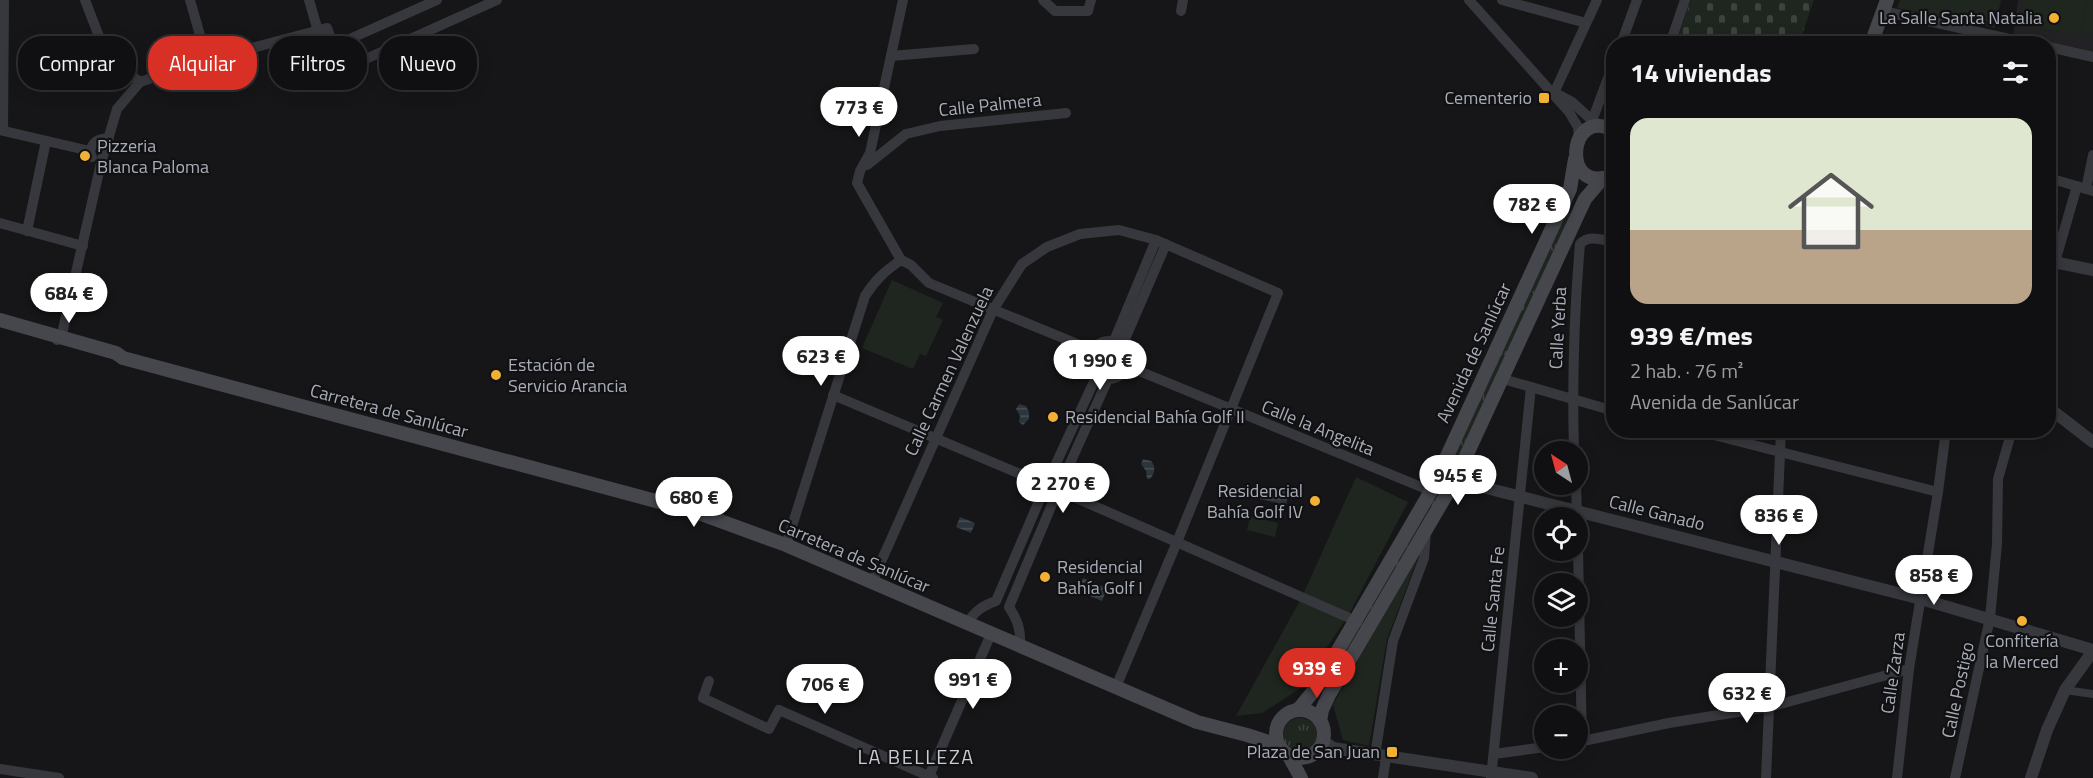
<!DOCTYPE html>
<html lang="es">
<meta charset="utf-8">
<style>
:root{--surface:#101012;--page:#1e1e20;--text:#f1f3f6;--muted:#9c9d9f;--line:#303032;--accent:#d93025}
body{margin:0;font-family:"Titillium Web",sans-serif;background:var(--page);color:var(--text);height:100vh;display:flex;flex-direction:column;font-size:22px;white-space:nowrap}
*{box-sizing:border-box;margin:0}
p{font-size:20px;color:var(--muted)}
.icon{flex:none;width:33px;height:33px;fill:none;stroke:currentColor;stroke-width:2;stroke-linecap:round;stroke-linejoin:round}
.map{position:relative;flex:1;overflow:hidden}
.panel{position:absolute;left:1606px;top:36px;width:450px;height:402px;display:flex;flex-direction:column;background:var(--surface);border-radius:24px;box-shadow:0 3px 15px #0003,0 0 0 2px var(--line)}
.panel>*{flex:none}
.banner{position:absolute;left:18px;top:36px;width:570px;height:54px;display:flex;gap:12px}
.needle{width:39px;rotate:324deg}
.controls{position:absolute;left:1534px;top:441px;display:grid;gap:12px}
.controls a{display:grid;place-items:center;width:54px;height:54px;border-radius:50%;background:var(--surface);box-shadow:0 3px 15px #0003,0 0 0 2px var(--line);font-size:30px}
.price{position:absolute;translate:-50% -51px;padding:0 14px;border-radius:21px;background:#fff;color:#222;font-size:20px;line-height:39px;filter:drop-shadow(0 2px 3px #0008)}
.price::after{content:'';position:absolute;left:50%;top:36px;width:18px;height:14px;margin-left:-9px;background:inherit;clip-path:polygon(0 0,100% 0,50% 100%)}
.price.current{background:var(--accent);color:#fff}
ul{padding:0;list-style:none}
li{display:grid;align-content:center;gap:12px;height:318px;padding:0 24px}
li+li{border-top:2px solid var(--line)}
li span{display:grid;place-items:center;height:186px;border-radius:18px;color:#555}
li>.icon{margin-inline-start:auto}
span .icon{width:108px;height:108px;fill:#fffc;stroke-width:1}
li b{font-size:26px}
h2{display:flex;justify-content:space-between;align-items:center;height:72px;padding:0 24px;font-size:26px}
.pill{padding:0 21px;border-radius:24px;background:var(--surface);box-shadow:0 3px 15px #0003,0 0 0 2px var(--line);font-size:21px;line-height:54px}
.pill.current{background:var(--accent);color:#fff}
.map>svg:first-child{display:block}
.built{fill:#222225}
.grass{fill:url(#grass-tufts)}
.cemetery{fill:url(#cemetery-stones)}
.green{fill:#1e261f}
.water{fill:url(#water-rules)}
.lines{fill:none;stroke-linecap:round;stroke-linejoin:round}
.pedestrian{stroke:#37383d;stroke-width:8}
.minor{stroke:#37383d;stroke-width:10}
.tertiary{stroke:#37383d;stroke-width:12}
.secondary{stroke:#45474d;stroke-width:14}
.poi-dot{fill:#f2b134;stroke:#111113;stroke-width:2}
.labels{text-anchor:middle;stroke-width:4.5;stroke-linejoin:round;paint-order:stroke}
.poi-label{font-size:18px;fill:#a8adb8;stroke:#111113;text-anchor:end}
.street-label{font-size:18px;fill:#a8adb8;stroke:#111113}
.neighbourhood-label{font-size:20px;letter-spacing:1.5px;fill:#c9ccd4;stroke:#111113}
</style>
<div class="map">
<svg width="2093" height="778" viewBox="0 0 2093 778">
<defs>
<pattern id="grass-tufts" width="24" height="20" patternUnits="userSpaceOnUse" patternTransform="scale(1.5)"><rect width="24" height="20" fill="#1e261f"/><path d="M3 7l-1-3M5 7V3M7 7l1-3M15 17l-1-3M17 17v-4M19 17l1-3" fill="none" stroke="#3c433d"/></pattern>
<pattern id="cemetery-stones" width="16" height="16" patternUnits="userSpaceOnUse" patternTransform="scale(1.5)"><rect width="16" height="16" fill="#1e261f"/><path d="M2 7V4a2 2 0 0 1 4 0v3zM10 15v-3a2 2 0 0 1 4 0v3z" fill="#3c433d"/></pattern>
<pattern id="water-rules" width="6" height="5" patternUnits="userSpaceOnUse" patternTransform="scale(1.5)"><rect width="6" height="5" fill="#2c353c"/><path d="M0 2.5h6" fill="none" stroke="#485056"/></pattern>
</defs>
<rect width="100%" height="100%" fill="#161618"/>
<path class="built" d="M 2018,0 L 2093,0 L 2093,52 L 2013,37 Z"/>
<g class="grass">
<path d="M 1565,210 L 1573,214 L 1449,479 L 1328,687 L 1322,684 L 1428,504 Z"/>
<circle cx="1300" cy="735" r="17"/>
</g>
<path class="cemetery" d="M 1691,0 L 1814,0 L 1799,43 L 1676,43 Z"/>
<g class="green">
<path d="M 1900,0 L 2001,0 L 1995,28 L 1897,8 Z"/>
<path d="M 2023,0 L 2085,0 L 2080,35 L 2019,25 Z"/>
<path d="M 2087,0 L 2093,0 L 2093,35 L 2082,34 Z"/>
<path d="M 892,280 L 943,303 L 936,317 L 943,320 L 926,356 L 920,354 L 913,369 L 862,348 Z"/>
<path d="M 1356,477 L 1408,502 L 1348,616 L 1298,690 L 1262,713 L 1236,716 L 1302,597 Z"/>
<path d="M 1250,516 L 1278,523 L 1275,537 L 1247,530 Z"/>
<path d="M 1418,552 L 1418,558 L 1387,639 L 1369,746 L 1343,740 L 1333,705 Z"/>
</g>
<g class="water">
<path d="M 1019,404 L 1026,406 L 1029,412 L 1029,419 L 1023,425 L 1019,422 L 1020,416 L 1016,409 Z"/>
<path d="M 1143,459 L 1151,461 C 1156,466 1155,474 1150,479 L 1147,479 L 1146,471 L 1141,464 Z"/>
<path d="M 1264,486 L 1289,492 L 1286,505 L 1260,499 Z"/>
<path d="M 960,517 L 975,523 L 971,533 L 956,527 Z"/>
<path d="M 1083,578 L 1107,588 L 1102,601 L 1078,591 Z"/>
</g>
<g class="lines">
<path class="pedestrian" d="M 2065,690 L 2093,694"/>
<g class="minor">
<path d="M 190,0 L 207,60"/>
<path d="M 309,0 L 318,31"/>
<path d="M 1043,0 L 1055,11 L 1088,11 L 1091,0"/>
<path d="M 1469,0 L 1569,112 L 1578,127 L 1579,138"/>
<path d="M 1502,0 L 1586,23"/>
<path d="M 1181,11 L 1183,0"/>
<path d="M 1883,11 L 2032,44"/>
<path d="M 1621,44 L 1637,0"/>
<path d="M 1670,44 L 1685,0"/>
<path d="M 334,46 L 437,0"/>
<path d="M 2049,47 L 2093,57"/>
<path d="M 891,56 L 974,49"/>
<path d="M 140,82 L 207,60 L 327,28 C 332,40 336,63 348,67 L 497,0"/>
<path d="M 1554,93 L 1597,0"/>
<path d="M 1557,94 L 1572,102 L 1596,124"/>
<path d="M 1592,121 L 1614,62"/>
<path d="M 0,130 L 90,151"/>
<path d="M 3,130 L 4,0"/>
<path d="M 92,157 L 90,151 C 93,141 98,139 109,138"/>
<path d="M 867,165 L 906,134 L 940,126 L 1066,113"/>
<path d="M 2049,178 L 2093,191"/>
<path d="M 2086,189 L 2093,155"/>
<path d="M 1614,204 L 1611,215 L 1614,219"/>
<path d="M 0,223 L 83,246"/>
<path d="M 27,231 L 46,141"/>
<path d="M 901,260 L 857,183 L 860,171 L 870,153 L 903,0"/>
<path d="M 901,260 L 911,265 L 929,283 L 1092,350"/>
<path d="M 2055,262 L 2077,186"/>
<path d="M 57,340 L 61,338 L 101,163 L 117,109 L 140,82 L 116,64 L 100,39 L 85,0"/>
<path d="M 1114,341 L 1156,240"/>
<circle cx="1109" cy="360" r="19"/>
<path d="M 1122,346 L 1166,244"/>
<path d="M 1127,366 L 1431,491"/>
<path d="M 1503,379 L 1614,411"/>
<path d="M 833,395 L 1058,490 L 1354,620"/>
<path d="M 1694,430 L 1938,492"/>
<path d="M 1574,452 C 1572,382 1574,313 1580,244 C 1589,234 1602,240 1614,242"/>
<path d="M 1576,484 L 1577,518"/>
<path d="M 786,545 L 865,296 C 875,280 885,271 901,260"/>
<path d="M 1578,550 L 1582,742"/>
<path d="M 872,582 L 993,310 L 1022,264 L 1047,247 L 1080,234 L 1119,230 L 1156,240 L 1278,293 L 1177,542 L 1116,687"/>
<path d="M 967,623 C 975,611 982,606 996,601 L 1046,485 L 1097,375"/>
<path d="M 1020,646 C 1021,630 1018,621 1009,607 L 1058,490 L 1108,379"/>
<path d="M 709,681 L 703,698 L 769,729 L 779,710 L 933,778"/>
<path d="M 1578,742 L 1669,723 L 1769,707 L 1909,669"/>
<path d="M 1494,754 L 1545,747"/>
<path d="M 1375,755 L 1393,641 L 1424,558 L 1426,531"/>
<path d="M 0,769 L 59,778"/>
<path d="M 929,776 L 991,634"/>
<path d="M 1383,778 L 1386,757"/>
<path d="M 1491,778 L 1531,387"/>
<path d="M 1766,778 L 1781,430"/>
<path d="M 1897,778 L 1909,669 L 1938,492 L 1946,430"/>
<path d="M 1955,778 L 1990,618 L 1997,544 L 1998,479 L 2012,430"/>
</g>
<g class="tertiary">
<path d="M 2049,261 L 2093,270"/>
<path d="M 2049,408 L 2093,442"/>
<path d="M 1455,480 L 1921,599 L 2093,650"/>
<path d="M 1323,741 L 1333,748 L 1532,778"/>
<path d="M 2031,778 L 2047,730 L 2065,690 L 2093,651"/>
</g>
<g class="secondary">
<path d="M 1871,44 L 1887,0"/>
<path d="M 1614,131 C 1567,103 1560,200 1614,174"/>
<path d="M 0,320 L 116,353 L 123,358 L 693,511 L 786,545 L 1197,722 L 1247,735 L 1278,745"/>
<circle cx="1300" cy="734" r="24"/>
<path d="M 1298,710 L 1316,688 L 1431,491 L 1570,189 L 1575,159"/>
<path d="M 1320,721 L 1322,710 L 1329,695 L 1455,480 L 1585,199 L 1603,178"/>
<path d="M 1289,756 L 1301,778"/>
</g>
</g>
<g class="poi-dot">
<circle cx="2054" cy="18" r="6"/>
<rect x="1538" y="92" width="12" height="12" rx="3"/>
<circle cx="85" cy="156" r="6"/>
<circle cx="496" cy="375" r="6"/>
<circle cx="1053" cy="417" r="6"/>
<circle cx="1315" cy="501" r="6"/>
<circle cx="1045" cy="577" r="6"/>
<circle cx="2022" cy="621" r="6"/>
<rect x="1386" y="746" width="12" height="12" rx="3"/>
</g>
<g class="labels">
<g class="poi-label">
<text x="2042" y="24">La Salle Santa Natalia</text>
<text x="1532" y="104">Cementerio</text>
<text x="97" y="152" text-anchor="start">Pizzeria<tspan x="97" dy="21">Blanca Paloma</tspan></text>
<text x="508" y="371" text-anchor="start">Estación de<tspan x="508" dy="21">Servicio Arancia</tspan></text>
<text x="1065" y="423" text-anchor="start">Residencial Bahía Golf II</text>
<text x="1303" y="497">Residencial<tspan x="1303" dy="21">Bahía Golf IV</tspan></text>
<text x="1057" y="573" text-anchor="start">Residencial<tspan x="1057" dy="21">Bahía Golf I</tspan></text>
<text x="2022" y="647" text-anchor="middle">Confitería<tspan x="2022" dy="21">la Merced</tspan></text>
<text x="1380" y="758">Plaza de San Juan</text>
</g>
<g class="street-label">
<text transform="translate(990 105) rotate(-6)" y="6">Calle Palmera</text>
<text transform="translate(1558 328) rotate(-87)" y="6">Calle Yerba</text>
<text transform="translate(1474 353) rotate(-65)" y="6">Avenida de Sanlúcar</text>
<text transform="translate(949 371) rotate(-65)" y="6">Calle Carmen Valenzuela</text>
<text transform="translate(389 411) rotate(15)" y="6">Carretera de Sanlúcar</text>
<text transform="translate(1318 428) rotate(22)" y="6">Calle la Angelita</text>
<text transform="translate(1657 513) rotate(14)" y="6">Calle Ganado</text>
<text transform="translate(854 556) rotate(23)" y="6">Carretera de Sanlúcar</text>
<text transform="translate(1493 599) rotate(-84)" y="6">Calle Santa Fe</text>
<text transform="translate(1893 673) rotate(-82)" y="6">Calle Zarza</text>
<text transform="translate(1958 690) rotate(-78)" y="6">Calle Postigo</text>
</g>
<g class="neighbourhood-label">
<text x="916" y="764">LA BELLEZA</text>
</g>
</g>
</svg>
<div class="controls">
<a><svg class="needle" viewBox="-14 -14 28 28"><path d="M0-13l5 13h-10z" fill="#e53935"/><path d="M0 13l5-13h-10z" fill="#9c9d9f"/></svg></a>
<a><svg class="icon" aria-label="locate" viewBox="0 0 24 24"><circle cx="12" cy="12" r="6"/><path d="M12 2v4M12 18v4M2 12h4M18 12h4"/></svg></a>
<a><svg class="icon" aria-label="layers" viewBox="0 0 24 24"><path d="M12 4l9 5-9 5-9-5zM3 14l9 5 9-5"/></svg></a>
<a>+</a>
<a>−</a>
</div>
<b class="price" style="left:859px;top:138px">773 €</b>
<b class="price" style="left:1532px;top:235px">782 €</b>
<b class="price" style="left:69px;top:324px">684 €</b>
<b class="price" style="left:821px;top:387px">623 €</b>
<b class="price" style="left:1100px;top:391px">1 990 €</b>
<b class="price" style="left:1458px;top:506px">945 €</b>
<b class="price" style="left:1063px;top:514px">2 270 €</b>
<b class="price" style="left:694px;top:528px">680 €</b>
<b class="price" style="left:1779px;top:546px">836 €</b>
<b class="price" style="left:1934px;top:606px">858 €</b>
<b class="price current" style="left:1317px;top:699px">939 €</b>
<b class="price" style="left:973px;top:710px">991 €</b>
<b class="price" style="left:825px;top:715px">706 €</b>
<b class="price" style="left:1747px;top:724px">632 €</b>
<div class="banner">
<a class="pill">Comprar</a>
<a class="pill current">Alquilar</a>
<a class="pill">Filtros</a>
<a class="pill">Nuevo</a>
</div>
<section class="panel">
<h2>14 viviendas<svg class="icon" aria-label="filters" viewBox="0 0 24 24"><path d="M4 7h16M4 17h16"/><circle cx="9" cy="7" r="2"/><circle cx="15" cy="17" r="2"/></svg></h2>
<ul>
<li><span style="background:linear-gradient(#dfe7d0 60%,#b9a48a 0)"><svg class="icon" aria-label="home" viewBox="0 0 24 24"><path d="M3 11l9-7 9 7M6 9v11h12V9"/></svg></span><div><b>939 €/mes</b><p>2 hab. · 76 m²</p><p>Avenida de Sanlúcar</p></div></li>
</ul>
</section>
</div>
